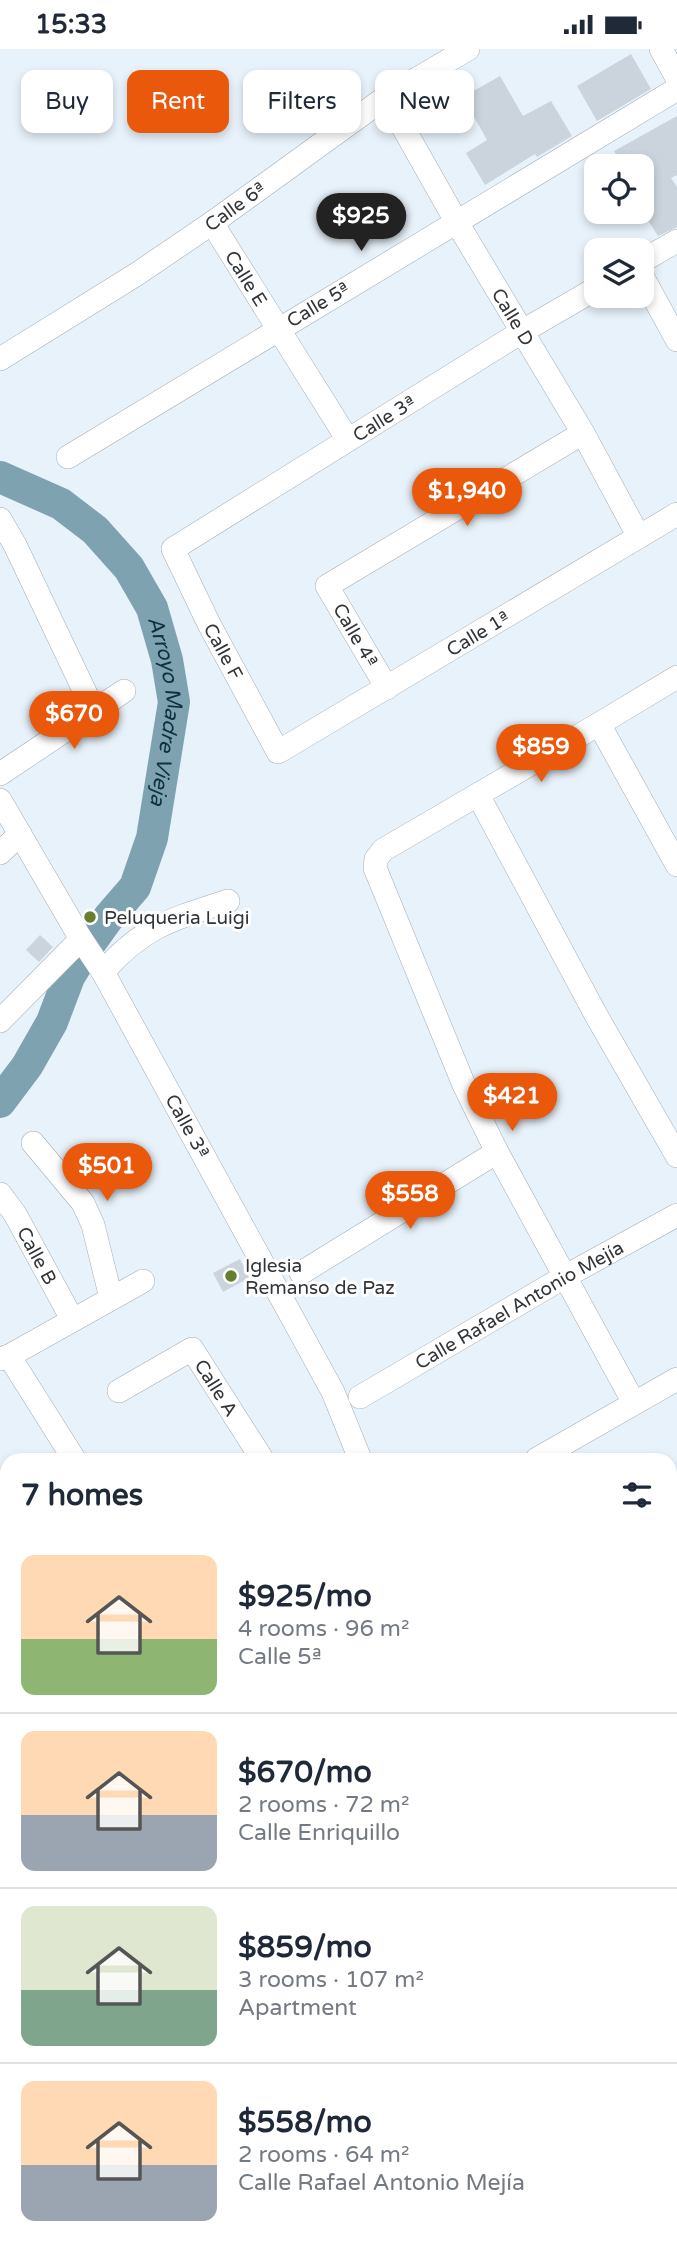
<!DOCTYPE html>
<meta charset="utf-8">
<style>
:root{--surface:#fff;--page:#f2f2f3;--text:#1f2937;--muted:#747a83;--line:#e0e1e3;--accent:#ea580c}
body{margin:0;font-family:"Varela Round",sans-serif;background:var(--page);color:var(--text);height:100vh;display:flex;flex-direction:column;font-size:26px;white-space:nowrap}
*{box-sizing:border-box;margin:0}
p{font-size:23px;color:var(--muted)}
.icon{flex:none;width:38px;height:38px;fill:none;stroke:currentColor;stroke-width:2;stroke-linecap:round;stroke-linejoin:round}
.map{position:relative;flex:1;overflow:hidden}
.details{position:absolute;left:0px;top:1404px;width:677px;height:800px;display:flex;flex-direction:column;background:var(--surface);border-radius:21px 21px 0 0;box-shadow:0 4px 10px #0003}
.details>*{flex:none}
.hud{position:absolute;left:21px;top:21px;width:635px;height:63px;display:flex;gap:14px}
.tools{position:absolute;left:584px;top:105px;display:grid;gap:14px}
.tools a{display:grid;place-items:center;width:70px;height:70px;border-radius:14px;background:var(--surface);box-shadow:0 4px 10px #0003;font-size:35px}
.price{position:absolute;translate:-50% -60px;padding:0 16px;border-radius:24px;background:var(--accent);color:#fff;font-size:23px;line-height:46px;filter:drop-shadow(0 2px 4px #0008)}
.price::after{content:'';position:absolute;left:50%;top:42px;width:21px;height:16px;margin-left:-10px;background:inherit;clip-path:polygon(0 0,100% 0,50% 100%)}
.price.active{background:#222;color:#fff}
ul{padding:0;list-style:none}
li{display:flex;align-items:center;gap:21px;height:175px;padding:0 21px}
li+li{border-top:2px solid var(--line)}
li span{display:grid;place-items:center;flex:none;width:196px;height:140px;border-radius:14px;color:#555}
li>.icon{margin-inline-start:auto}
span .icon{width:84px;height:84px;fill:#fffc;stroke-width:1}
li b{font-size:30px}
h2{display:flex;justify-content:space-between;align-items:center;height:84px;padding:0 21px;font-size:30px}
.tag{padding:0 24px;border-radius:14px;background:var(--surface);box-shadow:0 4px 10px #0003;font-size:24px;line-height:63px}
.tag.active{background:var(--accent);color:#fff}
.status{display:flex;justify-content:space-between;align-items:center;height:49px;padding:0 35px;background:var(--surface);direction:ltr}
.status svg{height:19px;fill:currentColor}
.map>svg:first-child{display:block}
.lines{fill:none;stroke-linecap:round;stroke-linejoin:round}
.river{stroke:#7fa2b1;stroke-width:32}
.building{fill:#cbd4dc}
.minor-casing{stroke:#a3adb4;stroke-width:24}
.minor{stroke:#fff;stroke-width:23}
.poi-dot{fill:#687e2f;stroke:#fefefe;stroke-width:2.5}
.labels{text-anchor:middle;stroke-width:6;stroke-linejoin:round;paint-order:stroke}
.street-label{font-size:19px;fill:#313538;stroke:#fefefe}
.poi-label{font-size:19px;fill:#313538;stroke:#fefefe;text-anchor:start}
.water-label{font-size:21px;font-style:italic;fill:#0f313d;stroke:#fefefe}
</style>
<div class="status"><b>15:33</b><svg viewBox="0 0 49 12"><path d="M0 12V9h3v3zM5 12V6h3v6zM10 12V3h3v9zM15 12V0h3v12zM26 1h20v11H26zM47 4h2v5h-2z"/></svg></div>
<div class="map">
<svg width="677" height="2203" viewBox="0 0 677 2203">
<rect width="100%" height="100%" fill="#e8f2fa"/>
<g class="lines">
<path class="river" id="s1" d="M 0,428 L 61,455 L 95,481 L 129,519 L 152,559 L 167,611 L 174,653 L 152,789 L 135,838 L 109,868 L 86,900 L 69,928 L 52,973 L 27,1017 L 0,1053"/>
</g>
<g class="building">
<path d="M 631,5 L 651,40 L 597,72 L 577,37 Z"/>
<path d="M 500,27 L 523,67 L 551,52 L 572,87 L 537,108 L 535,105 L 485,136 L 466,104 L 487,91 L 463,48 Z"/>
<path d="M 677,67 L 677,126 L 671,129 L 677,138 L 677,178 L 658,187 L 642,162 L 642,117 L 623,117 L 614,102 Z"/>
<path d="M 40,886 L 53,898 L 39,913 L 26,901 Z"/>
<path d="M 240,1210 L 249,1229 L 223,1243 L 213,1224 Z"/>
</g>
<g class="lines">
<defs>
<g id="minor">
<path d="M 661,0 L 677,29"/>
<path id="s2" d="M 386,48 L 456,172 L 583,384 L 639,488"/>
<path id="s3" d="M 212,174 L 348,391"/>
<path d="M 642,212 L 677,192"/>
<path d="M 642,227 L 677,291"/>
<path id="s4" d="M 597,239 L 523,282 L 173,500 L 209,575 L 278,703 L 677,465"/>
<path d="M 0,310 L 137,225 L 212,174 L 386,48 L 468,0"/>
<path d="M 68,408 L 677,40"/>
<path d="M 0,470 L 15,496 L 94,662"/>
<path d="M 387,639 L 327,537 L 583,384"/>
<path d="M 599,675 L 677,816"/>
<path d="M 0,725 L 124,642"/>
<path d="M 478,746 L 596,966 L 677,1107"/>
<path d="M 0,751 L 81,890 L 103,923 L 333,1343 L 360,1410"/>
<path d="M 0,804 L 20,785"/>
<path d="M 103,923 C 143,877 173,870 228,852"/>
<path d="M 0,972 L 81,890"/>
<path d="M 33,1094 L 83,1154 L 93,1176 L 111,1249"/>
<path id="s5" d="M 0,1145 L 15,1165 L 72,1270"/>
<path d="M 301,1224 L 497,1103"/>
<path d="M 9,1307 L 74,1410"/>
<path d="M 0,1310 L 9,1307 L 143,1232"/>
<path id="s6" d="M 119,1342 L 192,1300 L 262,1410"/>
<path id="s7" d="M 360,1348 L 566,1227 L 677,1166"/>
<path d="M 634,1354 L 497,1103 L 464,1036 L 375,819 L 376,810 L 383,801 L 599,675 L 677,628"/>
<path d="M 537,1410 L 677,1330"/>
<path d="M 670,1494 L 677,1490"/>
<path d="M 670,1546 L 677,1541"/>
<path d="M 0,1565 L 7,1562"/>
<path d="M 670,1688 L 677,1700"/>
<path d="M 670,1726 L 677,1722"/>
<path d="M 670,1889 L 677,1885"/>
<path d="M 0,1950 L 7,1946"/>
<path d="M 670,2000 L 677,2010"/>
<path d="M 77,2203 L 84,2196"/>
</g>
</defs>
<use href="#minor" class="minor-casing"/>
<use href="#minor" class="minor"/>
</g>
<g class="poi-dot">
<circle cx="90" cy="868" r="7"/>
<circle cx="231" cy="1227" r="7"/>
</g>
<g class="labels">
<g class="street-label">
<text transform="translate(235 157) rotate(-36)" y="7">Calle 6ª</text>
<text dy="7" stroke="none"><textPath href="#s3" startOffset="65">Calle E</textPath></text>
<text transform="translate(318 255) rotate(-31)" y="7">Calle 5ª</text>
<text dy="7" stroke="none"><textPath href="#s2" startOffset="254">Calle D</textPath></text>
<text transform="translate(384 369) rotate(-32)" y="7">Calle 3ª</text>
<text transform="translate(478 584) rotate(-31)" y="7">Calle 1ª</text>
<text transform="translate(356 586) rotate(60)" y="7">Calle 4ª</text>
<text dy="7" stroke="none"><textPath href="#s4" startOffset="612">Calle F</textPath></text>
<text transform="translate(188 1077) rotate(61)" y="7">Calle 3ª</text>
<text dy="7" stroke="none"><textPath href="#s5" startOffset="72">Calle B</textPath></text>
<text dy="7" stroke="none"><textPath href="#s7" startOffset="184">Calle Rafael Antonio Mejía</textPath></text>
<text dy="7" stroke="none"><textPath href="#s6" startOffset="130">Calle A</textPath></text>
</g>
<g class="poi-label">
<text x="104" y="875">Peluqueria Luigi</text>
<text x="245" y="1223">Iglesia<tspan x="245" dy="22">Remanso de Paz</tspan></text>
</g>
<g class="water-label">
<text dy="7" stroke="none"><textPath href="#s1" startOffset="312">Arroyo Madre Vieja</textPath></text>
</g>
</g>
</svg>
<div class="tools">
<a><svg class="icon" aria-label="locate" viewBox="0 0 24 24"><circle cx="12" cy="12" r="6"/><path d="M12 2v4M12 18v4M2 12h4M18 12h4"/></svg></a>
<a><svg class="icon" aria-label="layers" viewBox="0 0 24 24"><path d="M12 4l9 5-9 5-9-5zM3 14l9 5 9-5"/></svg></a>
</div>
<b class="price active" style="left:361px;top:204px">$925</b>
<b class="price" style="left:467px;top:479px">$1,940</b>
<b class="price" style="left:74px;top:702px">$670</b>
<b class="price" style="left:541px;top:735px">$859</b>
<b class="price" style="left:512px;top:1084px">$421</b>
<b class="price" style="left:107px;top:1154px">$501</b>
<b class="price" style="left:410px;top:1182px">$558</b>
<div class="hud">
<a class="tag">Buy</a>
<a class="tag active">Rent</a>
<a class="tag">Filters</a>
<a class="tag">New</a>
</div>
<section class="details">
<h2>7 homes<svg class="icon" aria-label="filters" viewBox="0 0 24 24"><path d="M4 7h16M4 17h16"/><circle cx="9" cy="7" r="2"/><circle cx="15" cy="17" r="2"/></svg></h2>
<ul>
<li><span style="background:linear-gradient(#ffd9b3 60%,#8fb573 0)"><svg class="icon" aria-label="home" viewBox="0 0 24 24"><path d="M3 11l9-7 9 7M6 9v11h12V9"/></svg></span><div><b>$925/mo</b><p>4 rooms · 96 m²</p><p>Calle 5ª</p></div></li>
<li><span style="background:linear-gradient(#ffd9b3 60%,#9aa5b1 0)"><svg class="icon" aria-label="home" viewBox="0 0 24 24"><path d="M3 11l9-7 9 7M6 9v11h12V9"/></svg></span><div><b>$670/mo</b><p>2 rooms · 72 m²</p><p>Calle Enriquillo</p></div></li>
<li><span style="background:linear-gradient(#dfe7d0 60%,#7fa58c 0)"><svg class="icon" aria-label="home" viewBox="0 0 24 24"><path d="M3 11l9-7 9 7M6 9v11h12V9"/></svg></span><div><b>$859/mo</b><p>3 rooms · 107 m²</p><p>Apartment</p></div></li>
<li><span style="background:linear-gradient(#ffd9b3 60%,#9aa5b1 0)"><svg class="icon" aria-label="home" viewBox="0 0 24 24"><path d="M3 11l9-7 9 7M6 9v11h12V9"/></svg></span><div><b>$558/mo</b><p>2 rooms · 64 m²</p><p>Calle Rafael Antonio Mejía</p></div></li>
</ul>
</section>
</div>
